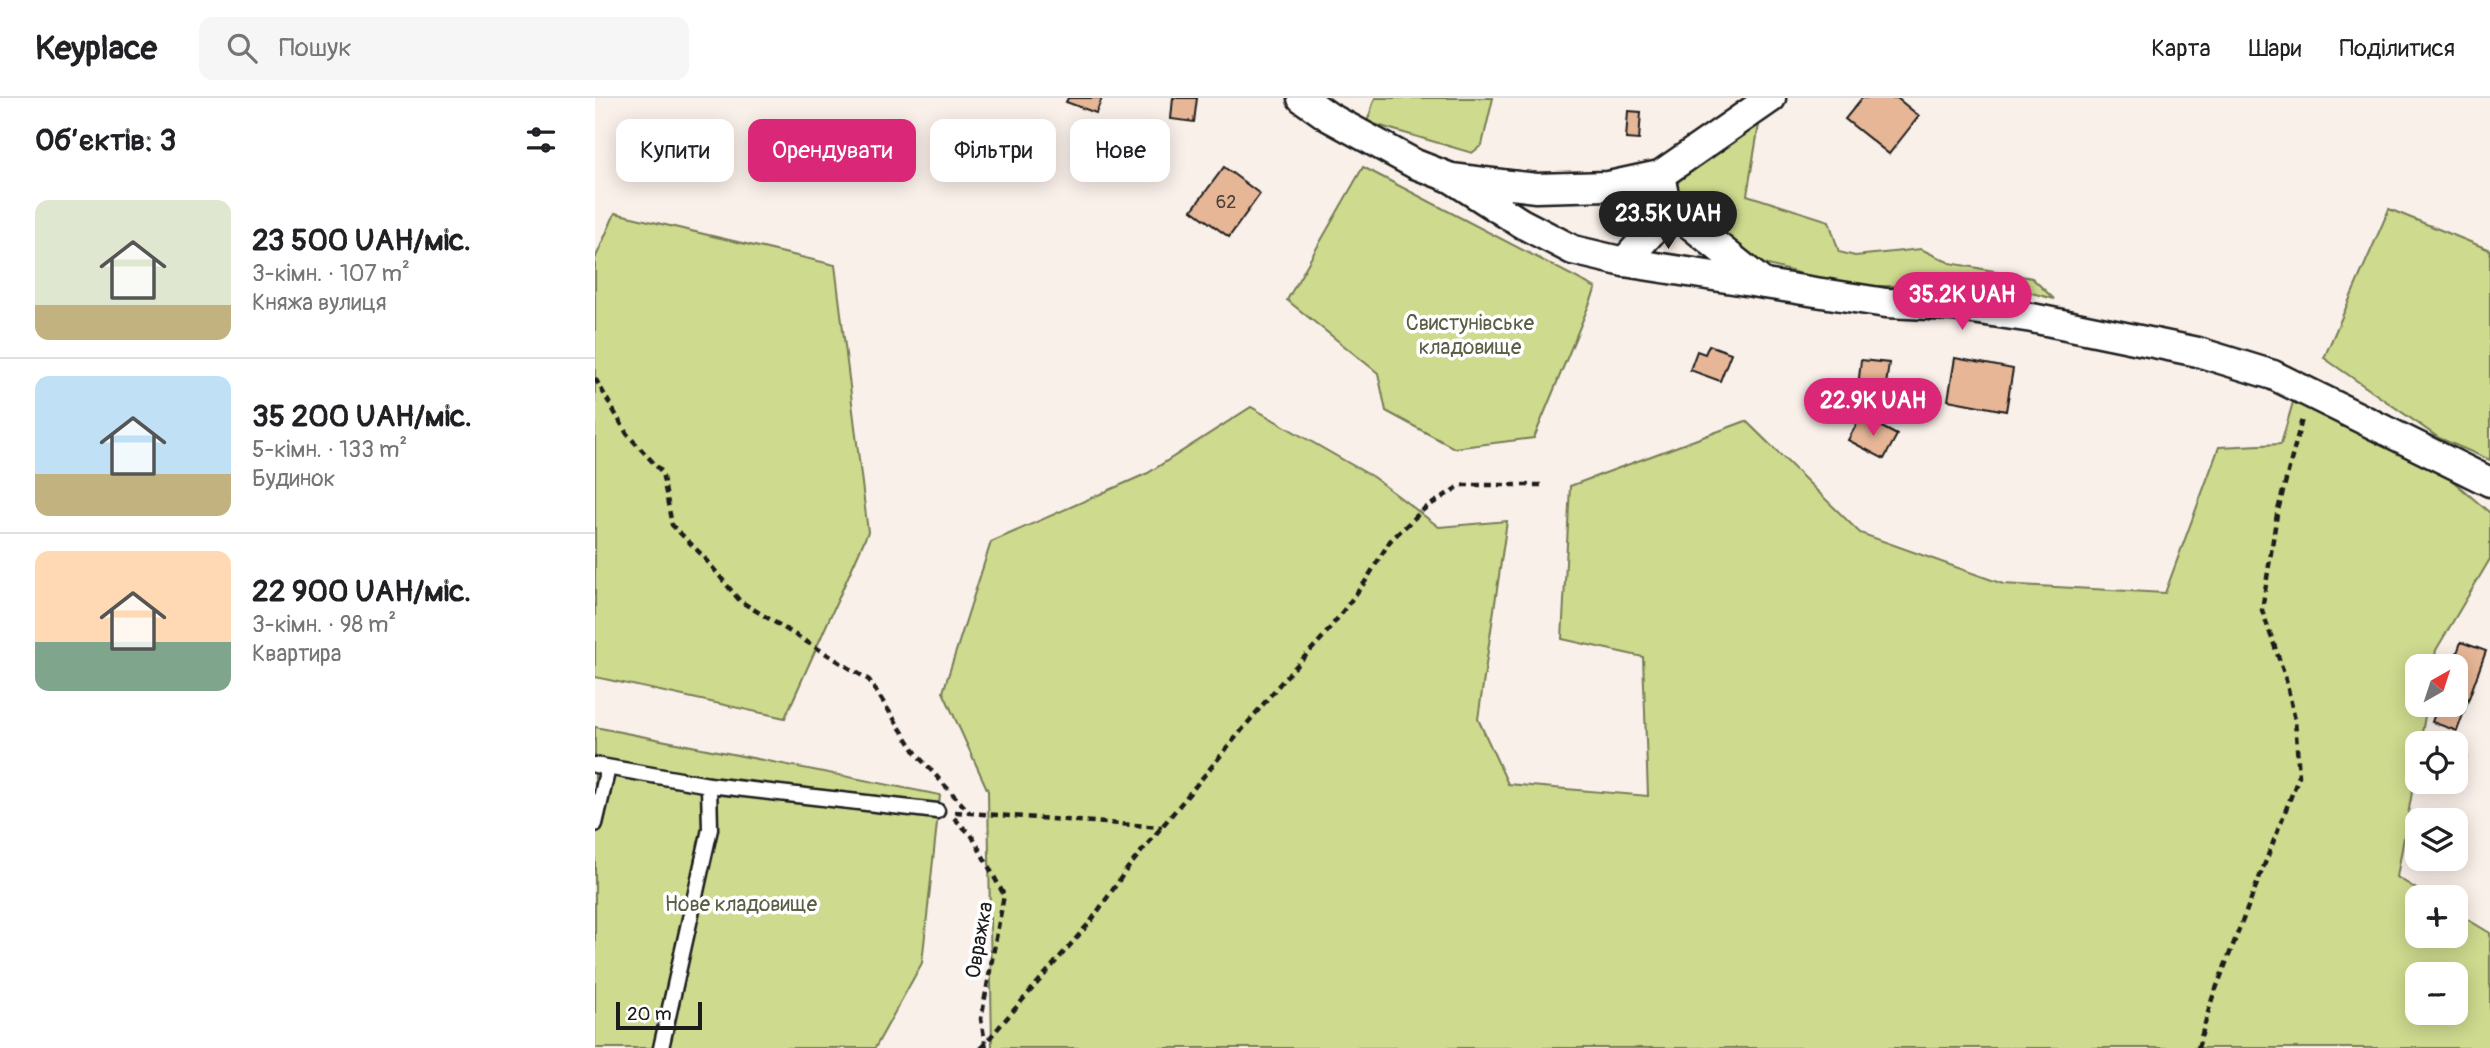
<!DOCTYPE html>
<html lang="uk">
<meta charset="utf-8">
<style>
:root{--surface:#fff;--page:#f6f6f6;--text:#202124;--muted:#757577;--line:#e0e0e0;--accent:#db2777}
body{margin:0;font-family:Pangolin,sans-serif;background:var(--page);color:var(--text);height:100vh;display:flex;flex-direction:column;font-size:26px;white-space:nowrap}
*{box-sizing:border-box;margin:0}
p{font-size:23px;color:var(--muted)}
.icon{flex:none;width:38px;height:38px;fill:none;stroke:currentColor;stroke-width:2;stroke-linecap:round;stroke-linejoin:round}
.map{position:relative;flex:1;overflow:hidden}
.side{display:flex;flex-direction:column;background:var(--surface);width:595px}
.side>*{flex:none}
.guide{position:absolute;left:21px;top:21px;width:665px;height:63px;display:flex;gap:14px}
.needle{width:46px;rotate:39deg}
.controls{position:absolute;left:1810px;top:556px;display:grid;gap:14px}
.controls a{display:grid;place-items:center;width:63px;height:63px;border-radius:14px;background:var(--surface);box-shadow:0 4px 18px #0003;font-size:35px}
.scale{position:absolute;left:21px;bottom:18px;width:86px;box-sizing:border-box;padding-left:7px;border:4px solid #1c1c1c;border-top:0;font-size:19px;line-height:24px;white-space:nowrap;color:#1c1c1c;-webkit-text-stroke:5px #fff;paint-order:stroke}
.price{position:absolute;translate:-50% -60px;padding:0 16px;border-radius:24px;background:var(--accent);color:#fff;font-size:23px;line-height:46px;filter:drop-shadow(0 2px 4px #0008)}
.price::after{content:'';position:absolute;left:50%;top:42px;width:21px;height:16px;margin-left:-10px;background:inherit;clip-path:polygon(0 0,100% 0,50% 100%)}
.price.on{background:#222;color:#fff}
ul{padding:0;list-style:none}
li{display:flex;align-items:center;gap:21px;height:175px;padding:0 35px}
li+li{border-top:2px solid var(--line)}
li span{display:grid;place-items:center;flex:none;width:196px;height:140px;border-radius:14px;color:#555}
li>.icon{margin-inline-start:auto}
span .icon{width:84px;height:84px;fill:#fffc;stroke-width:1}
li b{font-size:30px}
h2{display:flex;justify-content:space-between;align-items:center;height:84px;padding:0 35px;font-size:30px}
.tag{padding:0 24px;border-radius:14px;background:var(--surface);box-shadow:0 4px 18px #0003;font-size:24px;line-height:63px}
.tag.on{background:var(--accent);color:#fff}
header{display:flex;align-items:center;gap:42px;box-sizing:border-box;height:98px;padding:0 35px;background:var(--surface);border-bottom:2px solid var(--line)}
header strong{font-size:33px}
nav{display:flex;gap:38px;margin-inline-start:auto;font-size:24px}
.search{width:490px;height:63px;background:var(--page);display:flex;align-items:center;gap:18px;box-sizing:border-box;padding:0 24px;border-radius:14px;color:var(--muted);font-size:26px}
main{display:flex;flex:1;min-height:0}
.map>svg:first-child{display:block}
.green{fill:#ceda8e;stroke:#757b55;stroke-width:2;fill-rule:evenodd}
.building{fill:#e6b697;stroke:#1c1c1c;stroke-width:2}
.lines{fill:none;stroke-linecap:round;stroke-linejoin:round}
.lane-casing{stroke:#1c1c1c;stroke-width:19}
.street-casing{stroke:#1c1c1c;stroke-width:33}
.path{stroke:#1c1c1c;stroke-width:4.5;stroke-dasharray:7 5;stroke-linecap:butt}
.lane{stroke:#fff;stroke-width:14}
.street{stroke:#fff;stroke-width:28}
.labels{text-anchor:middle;stroke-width:7;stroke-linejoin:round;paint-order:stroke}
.number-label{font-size:18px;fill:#4e423b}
.park-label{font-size:21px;fill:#5a5e44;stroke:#fff}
.street-label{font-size:21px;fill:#1c1c1c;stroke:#fff}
</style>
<header>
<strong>Keyplace</strong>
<div class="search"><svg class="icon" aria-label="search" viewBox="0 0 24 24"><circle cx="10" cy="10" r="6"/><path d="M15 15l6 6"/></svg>Пошук</div>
<nav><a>Карта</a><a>Шари</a><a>Поділитися</a></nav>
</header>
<main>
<section class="side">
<h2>Об’єктів: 3<svg class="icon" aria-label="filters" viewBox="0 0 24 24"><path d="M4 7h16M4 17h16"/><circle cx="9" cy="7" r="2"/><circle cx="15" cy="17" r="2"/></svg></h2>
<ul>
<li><span style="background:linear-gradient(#dfe7d0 75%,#c2b280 0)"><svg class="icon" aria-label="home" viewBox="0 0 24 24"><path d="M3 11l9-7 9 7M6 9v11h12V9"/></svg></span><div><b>23 500 UAH/міс.</b><p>3-кімн. · 107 m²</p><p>Княжа вулиця</p></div></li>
<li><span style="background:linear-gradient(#bfe0f5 70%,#c2b280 0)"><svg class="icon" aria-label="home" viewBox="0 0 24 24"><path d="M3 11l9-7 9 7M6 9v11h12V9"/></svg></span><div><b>35 200 UAH/міс.</b><p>5-кімн. · 133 m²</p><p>Будинок</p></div></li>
<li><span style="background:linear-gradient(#ffd9b3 65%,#7fa58c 0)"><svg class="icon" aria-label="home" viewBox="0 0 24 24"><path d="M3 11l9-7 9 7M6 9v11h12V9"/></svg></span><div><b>22 900 UAH/міс.</b><p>3-кімн. · 98 m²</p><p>Квартира</p></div></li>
</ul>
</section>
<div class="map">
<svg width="1895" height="950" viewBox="0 0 1895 950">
<rect width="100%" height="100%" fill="#faf0ea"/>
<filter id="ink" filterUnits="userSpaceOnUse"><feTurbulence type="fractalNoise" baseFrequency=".0143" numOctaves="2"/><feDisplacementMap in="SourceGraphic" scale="14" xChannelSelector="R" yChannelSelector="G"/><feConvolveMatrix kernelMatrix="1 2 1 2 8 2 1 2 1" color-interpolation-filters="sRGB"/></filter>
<g filter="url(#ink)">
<g class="green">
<path d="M 780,0 L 898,0 L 887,47 L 877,55 L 772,24 Z"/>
<path d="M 1165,21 L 1152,97 L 1234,123 L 1244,154 L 1260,158 L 1326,151 L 1355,165 L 1437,180 L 1459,201 L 1410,188 L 1253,188 L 1169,166 L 1085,104 L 1081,86 L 1129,39 Z"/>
<path d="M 768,69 L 1001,190 L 939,340 L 859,350 L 791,313 L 783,275 L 692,202 Z"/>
<path d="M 1794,111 L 1895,152 L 1895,362 L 1844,340 L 1729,260 Z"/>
<path d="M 20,115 L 240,167 L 273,434 L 190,620 L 0,579 L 0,161 Z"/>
<path d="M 1700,297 L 1845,372 L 1895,415 L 1895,461 L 1841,552 L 1838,569 L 1822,569 L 1822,607 L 1832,607 L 1825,646 L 1822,646 L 1822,666 L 1802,779 L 1836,800 L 1822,800 L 1822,838 L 1860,838 L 1860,814 L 1895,835 L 1895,950 L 397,950 L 393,693 L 348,594 L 396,444 L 553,375 L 656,309 L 778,379 L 844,429 L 912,423 L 883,621 L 913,686 L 1053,698 L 1048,559 L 967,541 L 975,388 L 1151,323 L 1265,435 L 1408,486 L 1570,495 L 1624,349 L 1686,346 ZM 1822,877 L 1860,877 L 1860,915 L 1822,915 Z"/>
<path d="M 0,629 L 345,697 L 327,865 L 280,950 L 0,950 Z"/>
</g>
<g class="building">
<path d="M 473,0 L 507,0 L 501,15 L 471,4 Z"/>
<path d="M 578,0 L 602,0 L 599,24 L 576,21 Z"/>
<path d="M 1267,0 L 1302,0 L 1324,18 L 1294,56 L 1250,21 Z"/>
<path d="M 1033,13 L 1046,14 L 1044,42 L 1031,41 Z"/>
<path d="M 629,69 L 665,96 L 634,139 L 597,112 Z"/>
<path d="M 1114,247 L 1136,255 L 1125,283 L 1095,272 L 1102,253 L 1110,256 Z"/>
<path d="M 1360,260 L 1418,271 L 1411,313 L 1353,302 Z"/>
<path d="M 1266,262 L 1294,265 L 1289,302 L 1262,298 Z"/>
<path d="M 1266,318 L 1302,337 L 1289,361 L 1253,342 Z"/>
<path d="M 1866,544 L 1891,553 L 1862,633 L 1837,624 L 1843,607 L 1860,607 L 1860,569 L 1857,569 Z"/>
<path d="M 1860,655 L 1872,657 L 1867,679 L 1860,677 Z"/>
</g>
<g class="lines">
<defs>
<g id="lane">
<path d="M 0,667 L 114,687 L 115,731 L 66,950"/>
<path d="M 114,687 L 342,713"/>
<path d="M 0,726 L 13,670"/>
</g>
<g id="street">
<path d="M 707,0 L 734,19 L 820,66 L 856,80 L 941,90 L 1014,88 L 1065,77 L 1176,0"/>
<path d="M 1065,77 L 1071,107 L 1169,186"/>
<path d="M 856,80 L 926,125 L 978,152 L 1029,164 L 1291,205 L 1358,208 L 1437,220 L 1603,254 L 1678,277 L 1895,384"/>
<path d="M 1029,164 L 1058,132 L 1071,107"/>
</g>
</defs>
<use href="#lane" class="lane-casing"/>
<use href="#street" class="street-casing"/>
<g class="path">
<path d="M 0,280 L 32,336 L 67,374 L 77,427 L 108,458 L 145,503 L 274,582 L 323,658 L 375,715"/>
<path d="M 360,714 L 567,729"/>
<path d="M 359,720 L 377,738 L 409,797 L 386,921 L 391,950"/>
<path d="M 386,950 L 496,823 L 532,771 L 689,581 L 729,538 L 770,484 L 795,443 L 829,411 L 866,387 L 947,387"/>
<path d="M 1603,950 L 1617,901 L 1704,678 L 1700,622 L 1690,578 L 1667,512 L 1682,416 L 1707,321"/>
</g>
<use href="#lane" class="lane"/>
<use href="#street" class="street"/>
</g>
</g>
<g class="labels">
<g class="number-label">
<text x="631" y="110">62</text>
</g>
<g class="park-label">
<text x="875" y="232">Свистунівське<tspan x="875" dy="24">кладовище</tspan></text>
<text x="146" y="813">Нове кладовище</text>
</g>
<g class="street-label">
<text transform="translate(384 842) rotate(-80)" y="7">Овражка</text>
</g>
</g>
</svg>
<div class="controls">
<a><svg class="needle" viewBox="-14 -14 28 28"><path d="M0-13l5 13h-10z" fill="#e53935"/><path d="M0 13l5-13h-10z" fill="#757577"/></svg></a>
<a><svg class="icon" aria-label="locate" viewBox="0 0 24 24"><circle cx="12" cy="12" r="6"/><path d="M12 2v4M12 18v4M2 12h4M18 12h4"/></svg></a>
<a><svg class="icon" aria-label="layers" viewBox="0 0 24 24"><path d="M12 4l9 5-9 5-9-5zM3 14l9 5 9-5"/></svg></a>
<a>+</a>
<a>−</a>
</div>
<div class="scale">20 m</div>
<b class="price on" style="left:1073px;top:153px">23.5K UAH</b>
<b class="price" style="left:1367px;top:234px">35.2K UAH</b>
<b class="price" style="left:1278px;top:340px">22.9K UAH</b>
<div class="guide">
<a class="tag">Купити</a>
<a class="tag on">Орендувати</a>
<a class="tag">Фільтри</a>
<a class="tag">Нове</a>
</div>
</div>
</main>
